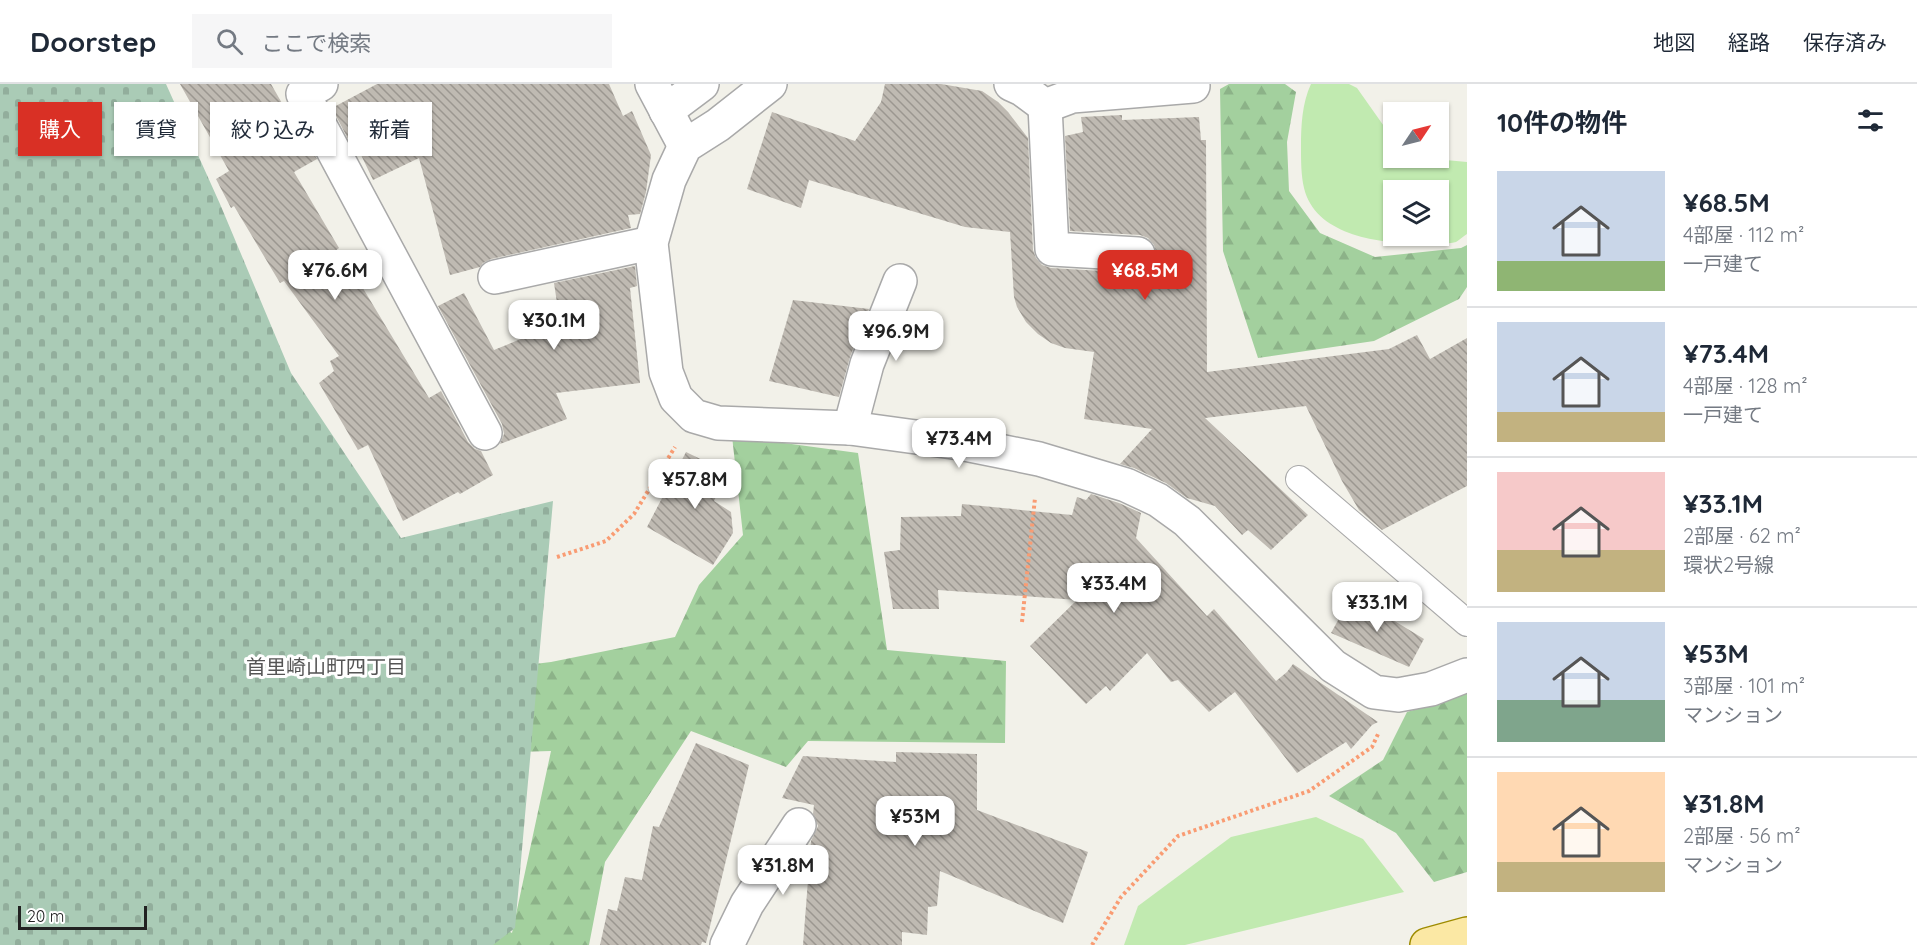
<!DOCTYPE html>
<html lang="ja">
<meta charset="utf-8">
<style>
:root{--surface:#fff;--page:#f6f6f7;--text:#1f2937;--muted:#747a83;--line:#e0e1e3;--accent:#d93025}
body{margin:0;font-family:Quicksand,"Noto Sans JP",sans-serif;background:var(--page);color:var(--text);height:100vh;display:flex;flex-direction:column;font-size:22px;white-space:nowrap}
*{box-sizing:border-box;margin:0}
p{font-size:20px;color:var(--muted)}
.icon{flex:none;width:33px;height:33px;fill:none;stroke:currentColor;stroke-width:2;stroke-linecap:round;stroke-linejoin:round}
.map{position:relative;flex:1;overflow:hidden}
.side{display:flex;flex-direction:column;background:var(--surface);width:450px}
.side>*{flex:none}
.hud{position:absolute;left:18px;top:18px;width:570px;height:54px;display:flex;gap:12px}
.needle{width:39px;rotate:55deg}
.buttons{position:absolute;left:1383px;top:18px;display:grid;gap:12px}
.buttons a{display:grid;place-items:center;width:66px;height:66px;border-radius:0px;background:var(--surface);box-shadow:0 2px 4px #0004;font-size:30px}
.scale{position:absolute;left:18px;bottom:15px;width:129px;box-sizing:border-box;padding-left:6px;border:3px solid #222;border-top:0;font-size:16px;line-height:21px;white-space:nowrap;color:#222;-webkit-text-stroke:4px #fff;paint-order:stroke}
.price{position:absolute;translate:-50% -51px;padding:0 14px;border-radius:12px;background:#fff;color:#222;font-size:20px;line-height:39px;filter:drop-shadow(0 2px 3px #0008)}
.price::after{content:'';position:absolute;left:50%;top:36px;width:18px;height:14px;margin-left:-9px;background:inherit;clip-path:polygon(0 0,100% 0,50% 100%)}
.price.on{background:var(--accent);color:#fff}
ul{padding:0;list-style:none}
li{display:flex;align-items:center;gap:18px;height:150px;padding:0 30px}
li+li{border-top:2px solid var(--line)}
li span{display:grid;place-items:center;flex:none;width:168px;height:120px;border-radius:0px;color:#555}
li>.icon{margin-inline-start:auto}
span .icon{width:72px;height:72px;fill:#fffc;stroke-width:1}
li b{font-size:26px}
h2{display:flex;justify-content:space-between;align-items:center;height:72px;padding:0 30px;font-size:26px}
.tag{padding:0 21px;border-radius:0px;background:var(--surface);box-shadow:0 2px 4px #0004;font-size:21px;line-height:54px}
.tag.on{background:var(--accent);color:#fff}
header{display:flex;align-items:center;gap:36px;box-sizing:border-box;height:84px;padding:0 30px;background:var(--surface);border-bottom:2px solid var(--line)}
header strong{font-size:28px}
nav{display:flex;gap:33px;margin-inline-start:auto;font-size:21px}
.search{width:420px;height:54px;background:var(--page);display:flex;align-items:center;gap:15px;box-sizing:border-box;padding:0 21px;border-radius:0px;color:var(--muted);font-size:22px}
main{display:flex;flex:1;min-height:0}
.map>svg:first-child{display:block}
.grass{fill:#c1eab0;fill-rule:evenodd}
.forest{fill:url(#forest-firs)}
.cemetery{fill:url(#cemetery-stones)}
.building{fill:url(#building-back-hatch)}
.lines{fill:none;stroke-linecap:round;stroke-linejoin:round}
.service-casing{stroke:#a9a9a9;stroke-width:28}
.minor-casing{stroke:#a9a9a9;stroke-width:36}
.primary-casing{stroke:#9e8b01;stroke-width:36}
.path{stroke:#f99c73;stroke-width:4;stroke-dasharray:3 3;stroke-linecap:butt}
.service{stroke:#fff;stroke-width:26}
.minor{stroke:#fff;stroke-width:33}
.primary{stroke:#fbe8a4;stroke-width:33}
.labels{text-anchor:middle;stroke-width:6;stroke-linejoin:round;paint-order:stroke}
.neighbourhood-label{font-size:20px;fill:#555;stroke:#fff}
</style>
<header>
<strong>Doorstep</strong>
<div class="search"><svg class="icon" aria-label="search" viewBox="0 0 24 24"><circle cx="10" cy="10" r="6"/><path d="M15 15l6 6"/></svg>ここで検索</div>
<nav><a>地図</a><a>経路</a><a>保存済み</a></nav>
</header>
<main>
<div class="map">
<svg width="1467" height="861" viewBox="0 0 1467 861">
<defs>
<pattern id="forest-firs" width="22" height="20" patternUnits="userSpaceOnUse" patternTransform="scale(1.5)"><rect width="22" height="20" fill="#a3d09e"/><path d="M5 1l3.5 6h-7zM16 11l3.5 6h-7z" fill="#8cb288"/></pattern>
<pattern id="cemetery-stones" width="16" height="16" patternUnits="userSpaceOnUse" patternTransform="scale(1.5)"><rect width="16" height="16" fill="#aacbb6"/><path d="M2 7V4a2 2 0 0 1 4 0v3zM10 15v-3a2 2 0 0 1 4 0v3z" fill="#92ae9c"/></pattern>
<pattern id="building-back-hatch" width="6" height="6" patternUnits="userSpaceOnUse" patternTransform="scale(1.5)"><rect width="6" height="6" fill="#bfbab2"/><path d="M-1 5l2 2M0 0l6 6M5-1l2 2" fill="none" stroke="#9b9790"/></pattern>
</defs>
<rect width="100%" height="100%" fill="#f2f1e9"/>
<g class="grass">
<path d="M 1311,0 L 1349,0 L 1357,4 L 1393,55 L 1394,74 L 1424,74 L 1467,78 L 1467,150 C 1464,152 1459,156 1456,158 C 1447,161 1425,159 1415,159 C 1375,159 1315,150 1304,104 C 1301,91 1301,76 1301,63 C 1301,42 1302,19 1311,0 ZM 1394,106 L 1438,106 L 1438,152 L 1394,152 Z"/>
<path d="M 1316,733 L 1363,755 L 1404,808 L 1185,861 L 1124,861 L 1138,822 L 1231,753 Z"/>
</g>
<g class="forest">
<path d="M 1229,0 L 1285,0 L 1296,8 L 1287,58 L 1289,107 L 1320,149 L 1375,173 L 1461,164 L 1467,161 L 1467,203 L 1459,215 L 1374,257 L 1258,274 L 1223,167 L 1220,5 Z"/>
<path d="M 732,352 L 858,369 L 887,566 L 1006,577 L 1005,659 L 808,657 L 786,683 L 691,647 L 605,778 L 589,861 L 0,861 L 0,687 L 425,793 L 512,849 L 551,667 L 327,673 L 292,609 L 551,578 L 675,553 L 699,501 L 743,451 Z"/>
<path d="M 1467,609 L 1467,788 L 1434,798 L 1396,749 L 1329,712 L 1383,676 L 1407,628 Z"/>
</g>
<path class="cemetery" d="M 0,0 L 166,0 L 220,120 L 291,289 L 401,454 L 553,417 L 515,844 L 493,861 L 0,861 Z"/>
<g class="building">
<path d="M 180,0 L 271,0 L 295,42 L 298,41 L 317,75 L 294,88 L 339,164 L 335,167 L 361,201 L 429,314 L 441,307 L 468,358 L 475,365 L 481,367 L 493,391 L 460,410 L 458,408 L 403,437 L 368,361 L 358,366 L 319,299 L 334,287 L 330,277 L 339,272 L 284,197 L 280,199 L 234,122 L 231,124 L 216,95 L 229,87 Z"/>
<path d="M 377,0 L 609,0 L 623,32 L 632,27 L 651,71 L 646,108 L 640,130 L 628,131 L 631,144 L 491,175 L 483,179 L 480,183 L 450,191 L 419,74 L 373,96 L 353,54 L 349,57 L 332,24 Z"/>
<path d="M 885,0 L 941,0 L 982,7 L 998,18 L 1008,28 L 1028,54 L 1033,166 L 1036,174 L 1042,181 L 1051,184 L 1137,189 L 1146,187 L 1153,181 L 1157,172 L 1154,161 L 1148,154 L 1140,151 L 1070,147 L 1065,52 L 1083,48 L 1081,33 L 1122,31 L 1122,36 L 1199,33 L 1201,56 L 1206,56 L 1207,288 L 1389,265 L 1417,251 L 1430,275 L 1467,254 L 1467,402 L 1382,446 L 1359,426 L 1342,397 L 1306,322 L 1205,334 L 1308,431 L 1271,466 L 1248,446 L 1242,451 L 1215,422 L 1187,414 L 1166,399 L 1134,384 L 1120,380 L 1152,345 L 1084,335 L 1094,268 L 1065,264 L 1051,259 L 1038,250 L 1026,238 L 1017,223 L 1014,213 L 1010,148 L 965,143 L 809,96 L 801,124 L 747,105 L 772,28 L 855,57 L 881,18 Z"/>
<path d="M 635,182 L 637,202 L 630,204 L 640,299 L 556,309 L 567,335 L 500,360 L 504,350 L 502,340 L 438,222 L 464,209 L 494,266 L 560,239 L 554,199 Z"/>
<path d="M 793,216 L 869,225 L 850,273 L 839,313 L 769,297 Z"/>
<path d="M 686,368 L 727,388 L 714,417 L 731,428 L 733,449 L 713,481 L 647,443 Z"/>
<path d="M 1091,410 L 1119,419 L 1141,429 L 1136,454 L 1207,532 L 1214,525 L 1276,597 L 1287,588 L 1293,580 L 1378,638 L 1372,641 L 1351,665 L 1346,658 L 1297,689 L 1235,608 L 1209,628 L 1178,596 L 1171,598 L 1147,569 L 1110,607 L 1106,602 L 1086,620 L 1030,562 L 1077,516 L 938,506 L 939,525 L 893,525 L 884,468 L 900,466 L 901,433 L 961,432 L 962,420 L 1072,431 L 1077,413 L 1086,416 Z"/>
<path d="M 1352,511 L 1424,555 L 1409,583 L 1331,549 Z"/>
<path d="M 696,659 L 749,681 L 706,859 L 702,858 L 701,861 L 600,861 L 608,825 L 617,827 L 625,793 L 642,796 L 653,742 L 659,743 Z"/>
<path d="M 896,668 L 977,670 L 977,726 L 1088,768 L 1063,839 L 940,787 L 937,822 L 928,823 L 927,851 L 902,848 L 902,861 L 803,861 L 811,757 L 818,742 L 813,730 L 814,721 L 782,714 L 803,672 L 896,678 Z"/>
</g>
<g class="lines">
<defs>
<path id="service" d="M 1299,395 L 1467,539"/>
<g id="minor">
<path d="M 321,0 L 303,10 L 485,349"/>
<path d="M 652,0 L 685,62"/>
<path d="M 770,0 L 718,41 L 685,62 L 669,96 L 651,159 L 666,288 L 676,314 L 694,332 L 718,339 L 850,344 L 960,359 L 1039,375 L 1126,401 L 1158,416 L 1187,437 L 1333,582 L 1374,608 L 1398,611 L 1431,605 L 1467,591"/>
<path d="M 1011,0 L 1022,5 L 1045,22 L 1072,12 L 1193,2"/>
<path d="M 1045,22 L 1052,165 L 1138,170"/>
<path d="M 666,27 L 702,0"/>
<path d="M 495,193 L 651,159"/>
<path d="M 850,344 L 867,280 L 900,197"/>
<path d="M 727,861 L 747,820 L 799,741"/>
</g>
<path id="primary" d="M 1427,861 L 1467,850"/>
</defs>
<use href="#service" class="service-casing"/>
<use href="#minor" class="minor-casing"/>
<use href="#primary" class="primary-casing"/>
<g class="path">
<path d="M 557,473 L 606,457 L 634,430 L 675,363"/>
<path d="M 1022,538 L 1035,414"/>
<path d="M 1092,861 L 1121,813 L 1178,752 L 1309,707 L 1372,663 L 1379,648"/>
</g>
<use href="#service" class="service"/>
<use href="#minor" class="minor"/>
<use href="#primary" class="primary"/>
</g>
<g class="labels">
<g class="neighbourhood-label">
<text x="326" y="590">首里崎山町四丁目</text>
</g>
</g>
</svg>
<div class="buttons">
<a><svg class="needle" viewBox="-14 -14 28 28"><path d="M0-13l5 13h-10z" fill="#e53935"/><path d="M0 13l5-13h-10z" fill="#747a83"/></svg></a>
<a><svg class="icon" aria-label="layers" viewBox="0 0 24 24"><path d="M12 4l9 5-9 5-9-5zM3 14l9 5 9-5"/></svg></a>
</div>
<div class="scale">20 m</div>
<b class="price" style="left:335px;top:217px">¥76.6M</b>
<b class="price on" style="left:1145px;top:217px">¥68.5M</b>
<b class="price" style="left:554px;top:267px">¥30.1M</b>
<b class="price" style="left:896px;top:278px">¥96.9M</b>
<b class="price" style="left:959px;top:385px">¥73.4M</b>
<b class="price" style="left:695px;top:426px">¥57.8M</b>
<b class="price" style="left:1114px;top:530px">¥33.4M</b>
<b class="price" style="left:1377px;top:549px">¥33.1M</b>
<b class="price" style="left:915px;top:763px">¥53M</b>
<b class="price" style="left:783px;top:812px">¥31.8M</b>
<div class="hud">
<a class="tag on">購入</a>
<a class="tag">賃貸</a>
<a class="tag">絞り込み</a>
<a class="tag">新着</a>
</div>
</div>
<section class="side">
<h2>10件の物件<svg class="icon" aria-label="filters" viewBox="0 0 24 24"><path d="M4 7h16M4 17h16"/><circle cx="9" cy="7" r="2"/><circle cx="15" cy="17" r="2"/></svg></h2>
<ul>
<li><span style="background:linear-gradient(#c9d6e8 75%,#8fb573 0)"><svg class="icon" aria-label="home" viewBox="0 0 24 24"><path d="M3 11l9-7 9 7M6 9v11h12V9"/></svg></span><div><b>¥68.5M</b><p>4部屋 · 112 m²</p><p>一戸建て</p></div></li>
<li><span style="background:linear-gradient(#c9d6e8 75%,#c2b280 0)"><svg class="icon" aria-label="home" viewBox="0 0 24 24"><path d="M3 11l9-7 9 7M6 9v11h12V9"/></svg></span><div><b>¥73.4M</b><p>4部屋 · 128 m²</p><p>一戸建て</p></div></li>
<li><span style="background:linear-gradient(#f6c9c9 65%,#c2b280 0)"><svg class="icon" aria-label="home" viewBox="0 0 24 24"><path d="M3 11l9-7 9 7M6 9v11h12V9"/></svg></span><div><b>¥33.1M</b><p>2部屋 · 62 m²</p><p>環状2号線</p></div></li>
<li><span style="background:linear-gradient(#c9d6e8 65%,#7fa58c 0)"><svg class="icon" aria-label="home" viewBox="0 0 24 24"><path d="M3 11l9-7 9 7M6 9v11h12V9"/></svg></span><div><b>¥53M</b><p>3部屋 · 101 m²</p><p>マンション</p></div></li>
<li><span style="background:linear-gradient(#ffd9b3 75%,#c2b280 0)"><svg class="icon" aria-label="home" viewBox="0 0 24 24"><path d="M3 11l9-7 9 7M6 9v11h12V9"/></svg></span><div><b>¥31.8M</b><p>2部屋 · 56 m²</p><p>マンション</p></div></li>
</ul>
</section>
</main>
